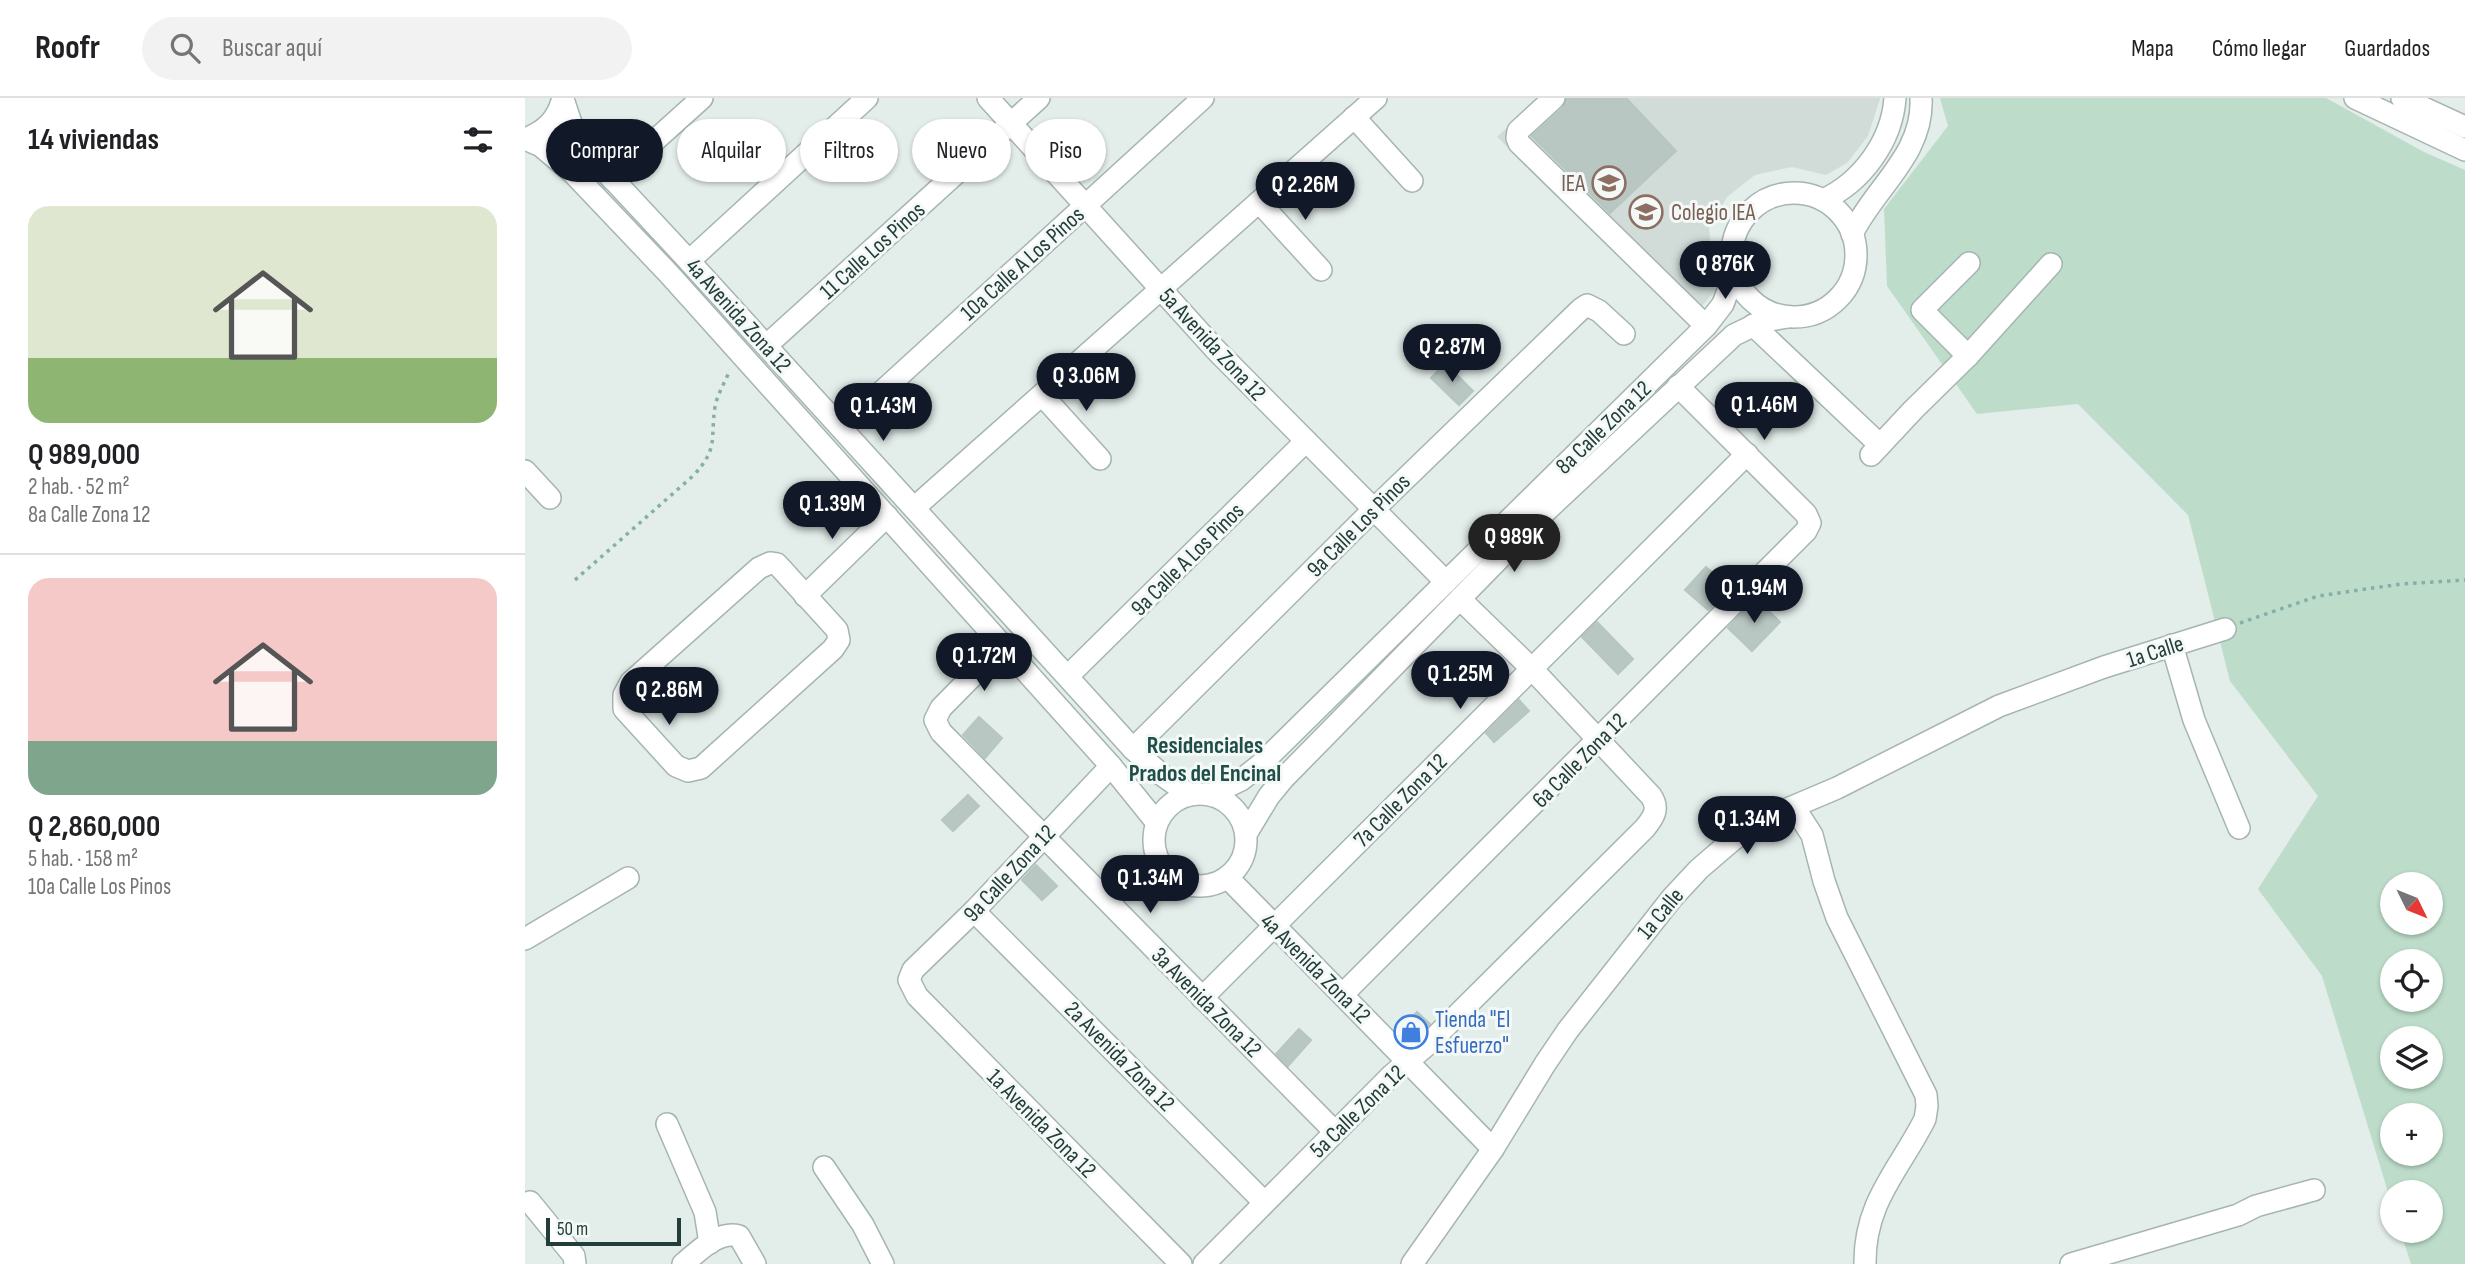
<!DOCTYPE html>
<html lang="es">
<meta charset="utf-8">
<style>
:root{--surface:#fff;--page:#f2f2f2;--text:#202124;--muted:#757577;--line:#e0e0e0;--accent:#111827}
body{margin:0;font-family:"Sofia Sans Condensed",sans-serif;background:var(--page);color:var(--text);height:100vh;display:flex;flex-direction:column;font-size:26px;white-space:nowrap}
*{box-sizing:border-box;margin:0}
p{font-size:23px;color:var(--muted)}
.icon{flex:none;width:38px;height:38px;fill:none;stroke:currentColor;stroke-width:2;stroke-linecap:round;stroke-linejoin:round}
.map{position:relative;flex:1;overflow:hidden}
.sheet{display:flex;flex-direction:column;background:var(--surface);width:525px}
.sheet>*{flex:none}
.guide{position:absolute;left:21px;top:21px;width:665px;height:63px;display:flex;gap:14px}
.needle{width:46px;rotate:133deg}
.buttons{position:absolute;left:1855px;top:774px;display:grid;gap:14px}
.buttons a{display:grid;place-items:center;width:63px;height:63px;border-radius:50%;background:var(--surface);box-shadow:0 2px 5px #0004;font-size:35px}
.scale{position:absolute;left:21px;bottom:18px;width:135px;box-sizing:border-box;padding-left:7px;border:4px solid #233e3a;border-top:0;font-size:19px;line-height:24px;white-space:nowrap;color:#233e3a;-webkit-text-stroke:5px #f4f9f7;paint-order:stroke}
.price{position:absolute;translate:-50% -60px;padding:0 16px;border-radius:24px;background:var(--accent);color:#fff;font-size:23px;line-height:46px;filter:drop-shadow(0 2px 4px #0008)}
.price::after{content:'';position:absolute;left:50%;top:42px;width:21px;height:16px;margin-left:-10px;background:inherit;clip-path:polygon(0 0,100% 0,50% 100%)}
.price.active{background:#222;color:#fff}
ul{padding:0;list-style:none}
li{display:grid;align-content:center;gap:14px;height:371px;padding:0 28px}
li+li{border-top:2px solid var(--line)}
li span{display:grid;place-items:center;height:217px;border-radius:21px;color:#555}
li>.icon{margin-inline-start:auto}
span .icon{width:126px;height:126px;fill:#fffc;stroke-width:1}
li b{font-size:30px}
h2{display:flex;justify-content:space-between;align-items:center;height:84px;padding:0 28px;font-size:30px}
.pill{padding:0 24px;border-radius:32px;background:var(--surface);box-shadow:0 2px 5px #0004;font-size:24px;line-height:63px}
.pill.active{background:var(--accent);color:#fff}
header{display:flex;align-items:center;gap:42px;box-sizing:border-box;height:98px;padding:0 35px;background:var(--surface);border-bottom:2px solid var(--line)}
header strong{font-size:33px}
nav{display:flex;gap:38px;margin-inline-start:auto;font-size:24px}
.search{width:490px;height:63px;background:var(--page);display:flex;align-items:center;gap:18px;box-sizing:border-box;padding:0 24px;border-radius:38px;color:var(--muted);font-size:26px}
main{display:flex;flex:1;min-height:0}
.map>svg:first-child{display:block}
.built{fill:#d1dcd9}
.green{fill:#bdddca;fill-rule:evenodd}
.building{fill:#b9c7c3;stroke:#b6c6c1;stroke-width:2}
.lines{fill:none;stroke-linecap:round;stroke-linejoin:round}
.minor-casing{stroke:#a6b5b2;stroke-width:24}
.path{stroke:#85afa8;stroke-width:3.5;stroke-dasharray:3.5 5;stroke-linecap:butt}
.minor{stroke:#fff;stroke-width:21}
.labels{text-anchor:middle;stroke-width:6;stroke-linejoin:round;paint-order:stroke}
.education-label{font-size:23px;fill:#785e54;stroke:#f4f9f7;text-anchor:end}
.street-label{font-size:23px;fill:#233e3a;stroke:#f4f9f7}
.shop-label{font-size:23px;fill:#366cbe;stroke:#f4f9f7;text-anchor:start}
.neighbourhood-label{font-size:24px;font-weight:bold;fill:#204f4a;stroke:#f4f9f7}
</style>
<header>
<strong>Roofr</strong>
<div class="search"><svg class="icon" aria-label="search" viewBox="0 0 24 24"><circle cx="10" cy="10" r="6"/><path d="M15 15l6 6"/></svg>Buscar aquí</div>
<nav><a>Mapa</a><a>Cómo llegar</a><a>Guardados</a></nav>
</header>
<main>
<section class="sheet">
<h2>14 viviendas<svg class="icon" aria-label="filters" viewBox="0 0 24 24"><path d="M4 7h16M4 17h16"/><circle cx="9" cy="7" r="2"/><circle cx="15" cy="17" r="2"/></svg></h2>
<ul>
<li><span style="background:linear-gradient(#dfe7d0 70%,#8fb573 0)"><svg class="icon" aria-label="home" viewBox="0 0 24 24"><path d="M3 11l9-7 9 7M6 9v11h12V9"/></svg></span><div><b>Q 989,000</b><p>2 hab. · 52 m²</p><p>8a Calle Zona 12</p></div></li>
<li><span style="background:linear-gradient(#f6c9c9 75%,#7fa58c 0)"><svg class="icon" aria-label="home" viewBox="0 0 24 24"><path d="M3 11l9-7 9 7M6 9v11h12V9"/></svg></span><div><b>Q 2,860,000</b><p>5 hab. · 158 m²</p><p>10a Calle Los Pinos</p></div></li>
</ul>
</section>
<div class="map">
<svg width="1940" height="1166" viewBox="0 0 1940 1166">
<rect width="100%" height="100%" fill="#e3edea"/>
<path class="built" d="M 1013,0 L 1355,0 L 1355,1 L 1343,38 L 1322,65 L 1301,77 L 1267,69 L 1230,77 L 1202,99 L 1184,130 L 1190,193 L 1163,224 L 972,39 Z"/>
<path class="green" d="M 1415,0 L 1801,0 L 1899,54 L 1940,72 L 1940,1166 L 1886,1166 L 1875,1132 L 1906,1132 L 1906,1094 L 1867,1094 L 1867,1107 L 1797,878 L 1733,791 L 1793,698 L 1705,583 L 1663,417 L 1553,306 L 1452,316 L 1362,188 L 1359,111 L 1423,28 ZM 1867,786 L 1906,786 L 1906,824 L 1867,824 ZM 1867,863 L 1906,863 L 1906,901 L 1867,901 ZM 1867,940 L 1906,940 L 1906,978 L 1867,978 ZM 1867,1017 L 1906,1017 L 1906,1055 L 1867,1055 Z"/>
<g class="building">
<path d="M 1042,0 L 1101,0 L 1151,53 L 1085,115 L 1007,38 L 1038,10 Z"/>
<path d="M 920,265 L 948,293 L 934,307 L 906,280 Z"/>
<path d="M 1181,469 L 1205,490 L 1183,512 L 1160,492 Z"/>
<path d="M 1231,501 L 1255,524 L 1227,553 L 1203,530 Z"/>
<path d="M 1072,524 L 1108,561 L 1093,576 L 1057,539 Z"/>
<path d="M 994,602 L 1004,613 L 969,644 L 961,635 Z"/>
<path d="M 454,619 L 477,640 L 460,660 L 438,637 Z"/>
<path d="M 443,697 L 454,708 L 428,733 L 417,722 Z"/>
<path d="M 511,767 L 532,788 L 517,802 L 497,782 Z"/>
<path d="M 892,914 L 905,926 L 883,946 L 872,934 Z"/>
<path d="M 774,931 L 786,942 L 763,968 L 751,956 Z"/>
</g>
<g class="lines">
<defs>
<g id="minor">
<path d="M 463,0 L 690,251 L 921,484"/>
<path d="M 1029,0 L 993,33 L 992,40 L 994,45 L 1181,228"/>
<path d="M 1830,0 L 1940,52"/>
<path d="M 1877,0 L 1940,29"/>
<path d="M 38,1 L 49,34 L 70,62 L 164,163 L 608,651 L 637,677 L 665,697"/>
<path d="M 829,19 L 887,83"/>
<path d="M 0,41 L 16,48 L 48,75 L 144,176 L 586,668 L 632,725"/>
<path d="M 0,41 C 21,33 32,22 38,0"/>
<path d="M 87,81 L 177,0"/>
<circle cx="1269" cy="157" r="62"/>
<path d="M 1298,102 C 1337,84 1367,43 1370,0"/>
<path d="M 734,104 L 796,172"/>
<path d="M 1327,136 C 1350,89 1399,56 1396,0"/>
<path d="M 164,163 L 342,0"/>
<path d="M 1228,227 L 1355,347"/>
<path d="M 242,247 L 514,0"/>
<path d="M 1443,258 L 1397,212 L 1444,165"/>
<path d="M 517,297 L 575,361"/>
<path d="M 317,330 L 678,0"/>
<path d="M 1346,357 L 1388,312 L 1443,258 L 1526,166"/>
<path d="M 0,373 L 25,400"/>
<path d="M 389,410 L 851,0"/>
<path d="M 245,465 L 252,466 L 312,532 L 314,542 L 308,551 L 176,670 L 163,673 L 151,668 L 99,611 L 99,597 L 106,584 L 234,470 Z"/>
<path d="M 280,498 L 362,418"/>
<path d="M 478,547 L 416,610 L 410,622 L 416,634 L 810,1034"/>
<path d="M 1647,547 L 1669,622 L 1714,730"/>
<path d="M 543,578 L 781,343"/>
<path d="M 608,651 L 848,412 L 1056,211 L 1062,207 L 1074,213 L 1099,236"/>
<path d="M 586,668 L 449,813 L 388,872 L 384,882 L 392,898 L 656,1166"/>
<circle cx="675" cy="742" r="46"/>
<path d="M 685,697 L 716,682 L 735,667 L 1181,228 L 1198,206 L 1209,176"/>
<path d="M 1269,709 L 1287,737 L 1299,783 L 1312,820 L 1401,997 L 1402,1008 L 1400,1021 C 1375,1071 1339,1104 1340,1166"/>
<path d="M 721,736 L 744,698 L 758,681 L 1021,413 L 1209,237 L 1238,223 L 1263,219"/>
<path d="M 702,779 L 968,1051"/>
<path d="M 449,813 L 739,1104"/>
<path d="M 0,841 L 103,780"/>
<path d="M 818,896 L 1281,433 L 1285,425 L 1281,416 L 1153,288"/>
<path d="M 677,900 L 1222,356"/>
<path d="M 142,1026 L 180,1114 L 185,1145"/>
<path d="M 299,1069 L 338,1127 L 358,1166"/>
<path d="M 5,1104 L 49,1158 L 50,1166"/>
<path d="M 158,1166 C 173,1154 193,1132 214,1138 L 230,1166"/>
<path d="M 679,1166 L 867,977 L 902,947 L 1120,730 C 1128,720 1135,711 1126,698 L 1007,571 L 935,501"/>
<path d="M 887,1166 L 968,1051 L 1020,966 L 1043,932 L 1147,800 L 1174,771 L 1209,741 L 1253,715 L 1312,690 L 1474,608 L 1579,569 L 1700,531"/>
<path d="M 1546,1166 L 1713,1117 L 1731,1108 L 1789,1092"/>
</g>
</defs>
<use href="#minor" class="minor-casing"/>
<g class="path">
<path d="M 50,482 L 169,377 C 194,349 185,342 190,309 C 192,297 200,284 205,272"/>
<path d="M 1715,525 L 1793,498 L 1876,486 L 1940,482"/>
</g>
<use href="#minor" class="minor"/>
</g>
<defs>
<symbol id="school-ring" viewBox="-11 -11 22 22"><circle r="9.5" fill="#f4f9f7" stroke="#8d6e63" stroke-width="1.5"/><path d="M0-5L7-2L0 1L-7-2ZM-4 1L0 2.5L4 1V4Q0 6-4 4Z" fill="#8d6e63"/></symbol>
<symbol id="shop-ring" viewBox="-11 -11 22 22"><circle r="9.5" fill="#f4f9f7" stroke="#3f7fe0" stroke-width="1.5"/><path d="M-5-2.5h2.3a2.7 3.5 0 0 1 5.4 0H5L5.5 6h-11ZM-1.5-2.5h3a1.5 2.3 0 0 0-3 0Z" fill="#3f7fe0"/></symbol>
</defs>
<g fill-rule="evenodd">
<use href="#school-ring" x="1065" y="66" width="38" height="38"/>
<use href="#school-ring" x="1102" y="95" width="38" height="38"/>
<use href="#shop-ring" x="867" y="915" width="38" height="38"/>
</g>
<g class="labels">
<g class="education-label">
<text x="1060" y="93">IEA</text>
<text x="1146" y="122" text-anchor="start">Colegio IEA</text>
</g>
<g class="street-label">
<text transform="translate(347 152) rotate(-42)" y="8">11 Calle Los Pinos</text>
<text transform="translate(497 165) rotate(-42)" y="8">10a Calle A Los Pinos</text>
<text transform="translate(214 217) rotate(48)" y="8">4a Avenida Zona 12</text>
<text transform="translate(688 246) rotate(47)" y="8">5a Avenida Zona 12</text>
<text transform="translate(1078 329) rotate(-44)" y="8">8a Calle Zona 12</text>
<text transform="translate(833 427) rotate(-45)" y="8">9a Calle Los Pinos</text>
<text transform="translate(662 461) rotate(-45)" y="8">9a Calle A Los Pinos</text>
<text transform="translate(1630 553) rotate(-18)" y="8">1a Calle</text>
<text transform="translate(1054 662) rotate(-45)" y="8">6a Calle Zona 12</text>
<text transform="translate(875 702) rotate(-45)" y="8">7a Calle Zona 12</text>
<text transform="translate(484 775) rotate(-47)" y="8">9a Calle Zona 12</text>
<text transform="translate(1135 815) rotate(-50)" y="8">1a Calle</text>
<text transform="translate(791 870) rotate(45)" y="8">4a Avenida Zona 12</text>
<text transform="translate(682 904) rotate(45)" y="8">3a Avenida Zona 12</text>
<text transform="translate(595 958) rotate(45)" y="8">2a Avenida Zona 12</text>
<text transform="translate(832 1013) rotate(-44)" y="8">5a Calle Zona 12</text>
<text transform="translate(517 1025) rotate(45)" y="8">1a Avenida Zona 12</text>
</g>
<g class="shop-label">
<text x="910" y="929">Tienda "El<tspan x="910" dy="26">Esfuerzo"</tspan></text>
</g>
<g class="neighbourhood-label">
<text x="680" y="655">Residenciales<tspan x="680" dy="28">Prados del Encinal</tspan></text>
</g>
</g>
</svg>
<div class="buttons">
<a><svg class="needle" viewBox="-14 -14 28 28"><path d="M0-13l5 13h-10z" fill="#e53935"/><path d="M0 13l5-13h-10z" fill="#757577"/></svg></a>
<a><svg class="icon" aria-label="locate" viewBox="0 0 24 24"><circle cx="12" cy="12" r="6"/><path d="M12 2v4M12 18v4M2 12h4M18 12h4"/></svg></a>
<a><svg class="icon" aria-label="layers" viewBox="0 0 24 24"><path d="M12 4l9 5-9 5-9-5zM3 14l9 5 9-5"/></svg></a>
<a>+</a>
<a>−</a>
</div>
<div class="scale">50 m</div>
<b class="price" style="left:780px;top:124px">Q 2.26M</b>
<b class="price" style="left:1200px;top:203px">Q 876K</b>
<b class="price" style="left:927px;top:286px">Q 2.87M</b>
<b class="price" style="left:561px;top:315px">Q 3.06M</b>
<b class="price" style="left:1239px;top:344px">Q 1.46M</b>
<b class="price" style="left:358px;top:345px">Q 1.43M</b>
<b class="price" style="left:307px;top:443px">Q 1.39M</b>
<b class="price active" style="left:989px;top:476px">Q 989K</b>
<b class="price" style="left:1229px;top:527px">Q 1.94M</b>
<b class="price" style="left:459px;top:595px">Q 1.72M</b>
<b class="price" style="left:935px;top:613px">Q 1.25M</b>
<b class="price" style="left:144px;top:629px">Q 2.86M</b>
<b class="price" style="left:1222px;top:758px">Q 1.34M</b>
<b class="price" style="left:625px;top:817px">Q 1.34M</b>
<div class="guide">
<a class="pill active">Comprar</a>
<a class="pill">Alquilar</a>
<a class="pill">Filtros</a>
<a class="pill">Nuevo</a>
<a class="pill">Piso</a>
</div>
</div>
</main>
